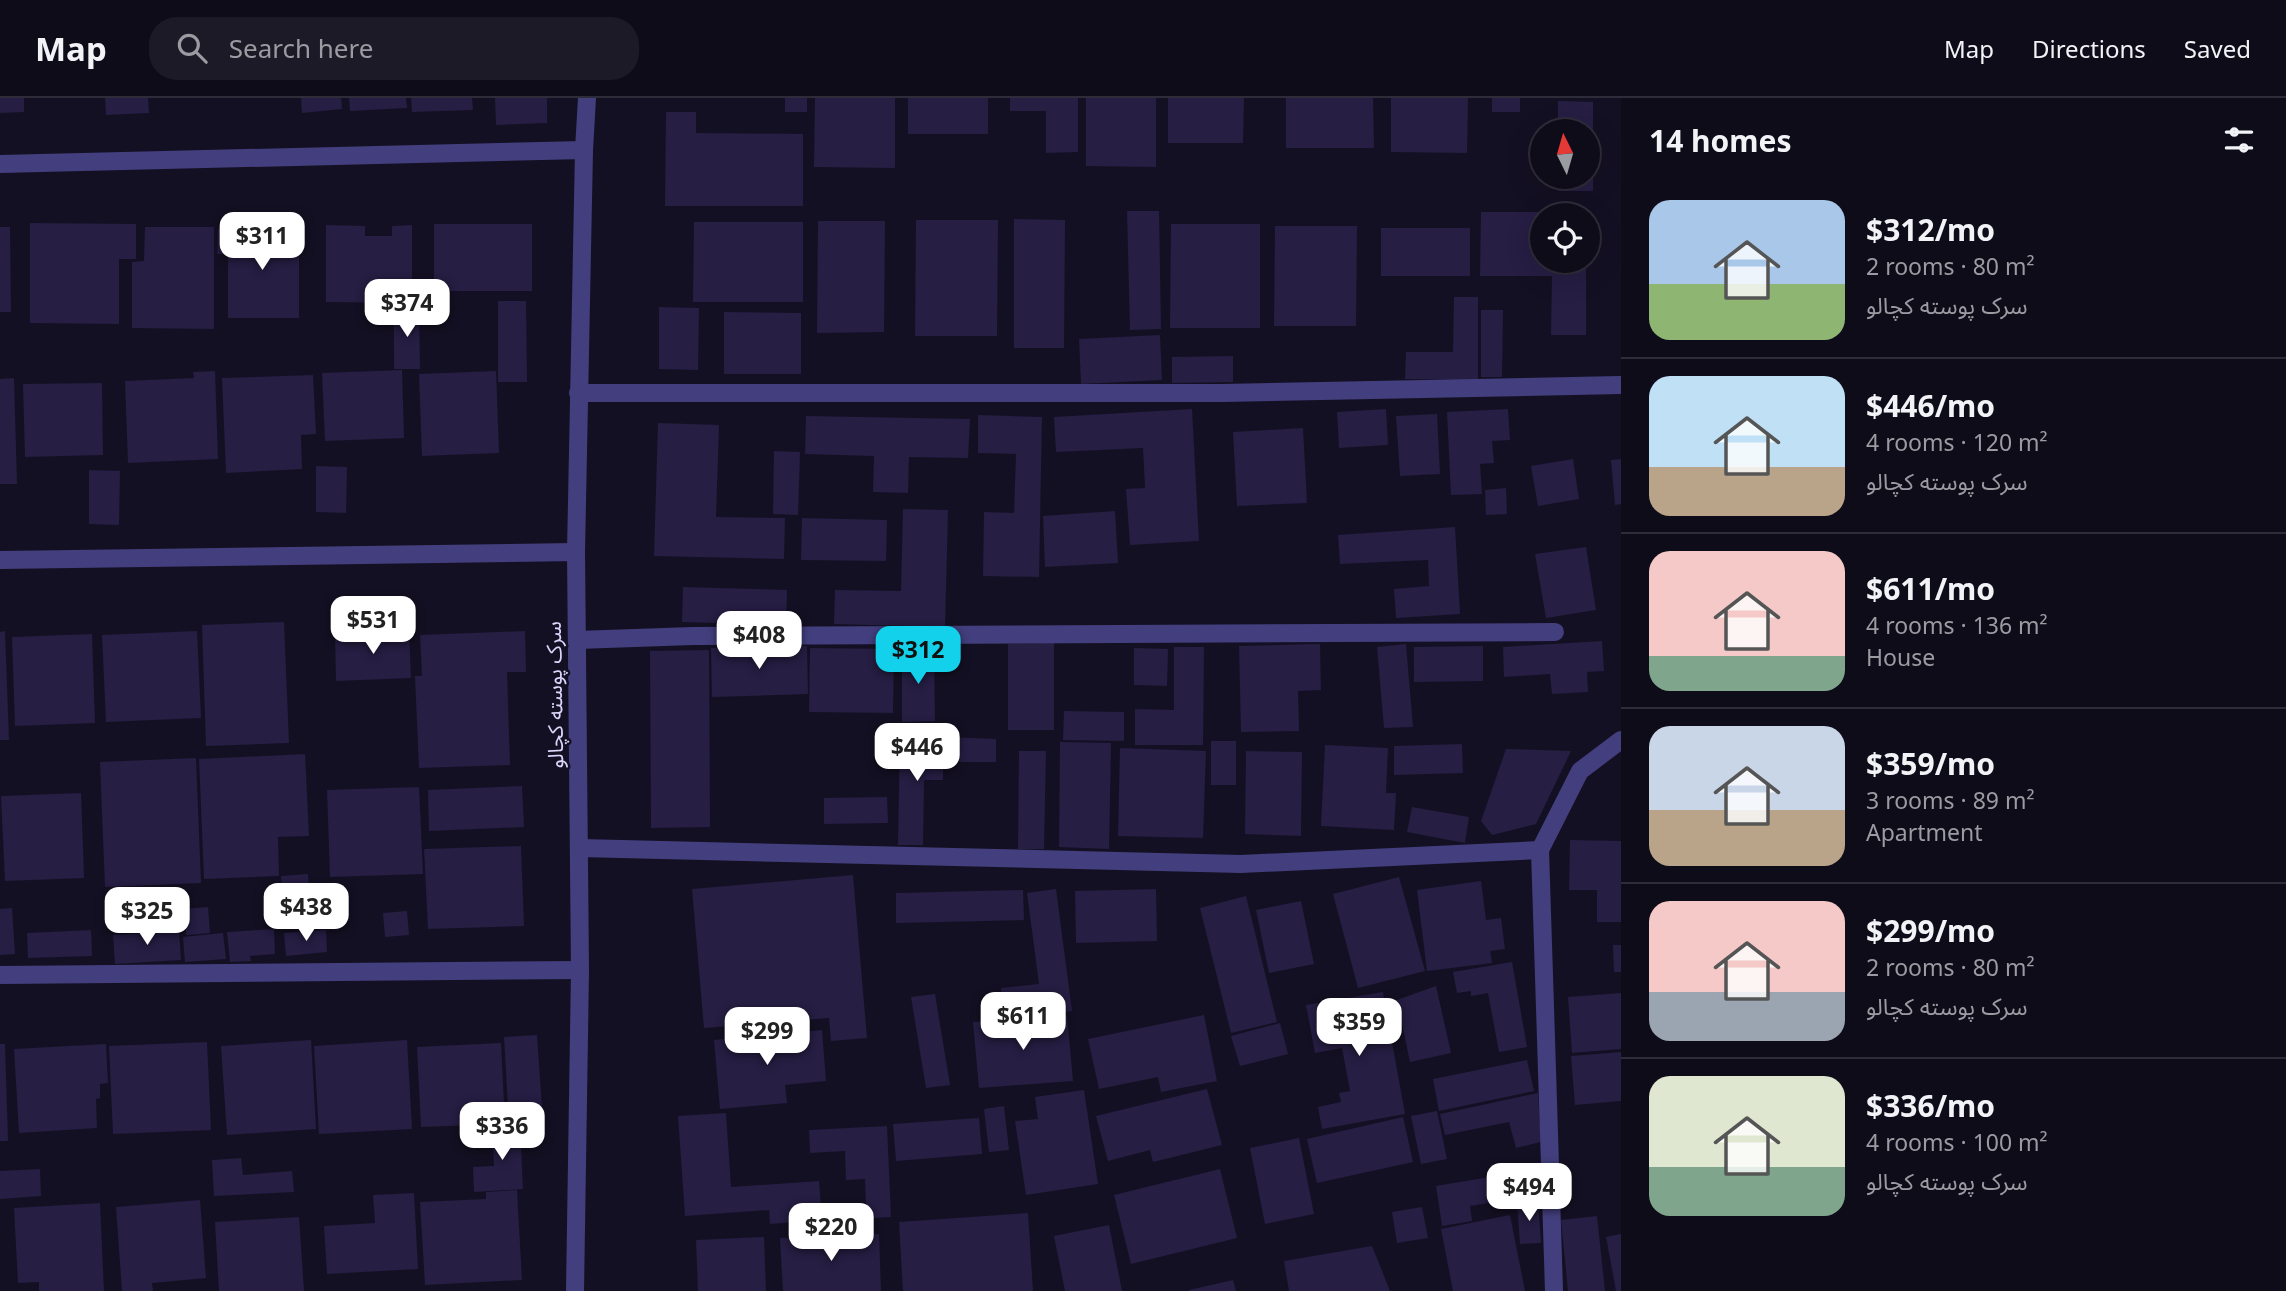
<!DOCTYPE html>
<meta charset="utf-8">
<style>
:root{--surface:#0f0c1a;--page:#1d1a27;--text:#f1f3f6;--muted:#9b9ba2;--line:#2f2c39;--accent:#13d1eb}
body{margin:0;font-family:"Noto Sans","Noto Sans Arabic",sans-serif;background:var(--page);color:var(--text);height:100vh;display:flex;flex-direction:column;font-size:26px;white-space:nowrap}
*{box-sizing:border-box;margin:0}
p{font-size:23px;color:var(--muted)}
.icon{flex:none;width:38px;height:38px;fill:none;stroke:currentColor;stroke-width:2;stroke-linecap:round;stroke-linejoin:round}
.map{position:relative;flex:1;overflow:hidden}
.details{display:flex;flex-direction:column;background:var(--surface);width:665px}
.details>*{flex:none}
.needle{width:46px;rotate:355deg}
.controls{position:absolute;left:1530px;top:21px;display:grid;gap:14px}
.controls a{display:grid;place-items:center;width:70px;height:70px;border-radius:50%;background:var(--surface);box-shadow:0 7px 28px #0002,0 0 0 2px var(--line);font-size:35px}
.price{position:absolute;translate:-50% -60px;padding:0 16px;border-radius:14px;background:#fff;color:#222;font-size:23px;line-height:46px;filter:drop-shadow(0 2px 4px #0008)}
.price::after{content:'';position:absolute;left:50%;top:42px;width:21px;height:16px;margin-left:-10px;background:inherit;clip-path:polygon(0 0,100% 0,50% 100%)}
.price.on{background:var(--accent);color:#111}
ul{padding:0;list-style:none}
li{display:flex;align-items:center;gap:21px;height:175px;padding:0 28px}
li+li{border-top:2px solid var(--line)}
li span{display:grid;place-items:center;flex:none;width:196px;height:140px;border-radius:21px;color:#555}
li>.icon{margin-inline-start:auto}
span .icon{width:84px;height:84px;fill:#fffc;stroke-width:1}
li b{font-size:30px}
h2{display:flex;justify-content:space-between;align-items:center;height:84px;padding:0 28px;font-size:30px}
header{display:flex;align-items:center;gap:42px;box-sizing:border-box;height:98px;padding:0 35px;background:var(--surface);border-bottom:2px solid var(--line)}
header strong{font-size:33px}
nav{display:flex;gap:38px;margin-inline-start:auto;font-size:24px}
.search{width:490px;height:63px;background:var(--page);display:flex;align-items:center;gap:18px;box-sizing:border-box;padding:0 24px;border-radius:28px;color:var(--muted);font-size:26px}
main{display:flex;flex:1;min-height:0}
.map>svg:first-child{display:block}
.building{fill:#261e43}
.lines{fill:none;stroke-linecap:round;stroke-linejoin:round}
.street{stroke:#433f7e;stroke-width:18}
.labels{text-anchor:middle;stroke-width:5;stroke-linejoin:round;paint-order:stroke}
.street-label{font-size:21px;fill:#dbd6fc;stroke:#141023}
</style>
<header>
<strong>Map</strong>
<div class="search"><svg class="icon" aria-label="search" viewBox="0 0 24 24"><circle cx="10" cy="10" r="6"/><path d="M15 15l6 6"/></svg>Search here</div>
<nav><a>Map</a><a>Directions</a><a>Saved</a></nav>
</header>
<main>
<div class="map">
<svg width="1621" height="1193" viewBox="0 0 1621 1193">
<rect width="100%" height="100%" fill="#141023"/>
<g class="building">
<path d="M 0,0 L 24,0 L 24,14 L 0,15 Z"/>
<path d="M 105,0 L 148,0 L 149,15 L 106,17 Z"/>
<path d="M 301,0 L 341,0 L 342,11 L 302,15 Z"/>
<path d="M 349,0 L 406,0 L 407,10 L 350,13 Z"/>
<path d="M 411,0 L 472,0 L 473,12 L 412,14 Z"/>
<path d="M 495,0 L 547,0 L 547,25 L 496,27 Z"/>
<rect x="785" y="0" width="22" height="14"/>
<path d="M 815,0 L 895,0 L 895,70 L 814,69 Z"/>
<rect x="908" y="0" width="80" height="36"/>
<path d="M 1010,0 L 1078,0 L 1078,54 L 1046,55 L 1046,13 L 1010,13 Z"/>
<path d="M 1086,0 L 1156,0 L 1156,69 L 1086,68 Z"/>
<path d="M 1168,0 L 1244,0 L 1243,45 L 1168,45 Z"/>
<path d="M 1286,0 L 1373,0 L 1374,50 L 1286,50 Z"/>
<path d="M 1391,0 L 1468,0 L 1467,55 L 1391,54 Z"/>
<rect x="1492" y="0" width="28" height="14"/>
<path d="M 1558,3 L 1593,4 L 1593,93 L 1558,93 L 1558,79 L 1587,79 L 1587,33 L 1558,33 Z"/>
<path d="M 666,14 L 696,14 L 696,35 L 803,36 L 803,108 L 665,108 Z"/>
<path d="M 1127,113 L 1159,113 L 1161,231 L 1130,232 Z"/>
<path d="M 1481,114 L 1586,114 L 1586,117 L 1542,117 L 1542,163 L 1586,163 L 1586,237 L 1551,237 L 1552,178 L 1480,178 Z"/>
<path d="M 1014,121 L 1065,122 L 1064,250 L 1014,250 Z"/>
<path d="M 916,122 L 998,122 L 997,238 L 915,238 Z"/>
<path d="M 818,123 L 885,123 L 884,234 L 817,235 Z"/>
<path d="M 694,124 L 803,124 L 803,204 L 693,204 Z"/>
<path d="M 30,125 L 136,126 L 136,161 L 119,161 L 119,226 L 30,225 Z"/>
<rect x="434" y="126" width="98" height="67"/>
<path d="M 1171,126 L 1260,126 L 1260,230 L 1170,230 Z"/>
<path d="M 326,127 L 365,128 L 365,138 L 392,138 L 392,128 L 412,127 L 412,205 L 326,204 Z"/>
<path d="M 1275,128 L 1357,128 L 1356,228 L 1274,228 Z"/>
<path d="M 0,129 L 10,129 L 11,214 L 0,214 Z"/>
<path d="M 145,129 L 214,129 L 214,231 L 132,230 L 132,164 L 144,163 Z"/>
<rect x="1381" y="130" width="89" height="48"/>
<path d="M 218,131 L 299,132 L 299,220 L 228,220 L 228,156 L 217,156 Z"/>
<path d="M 1454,199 L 1478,199 L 1478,282 L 1405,281 L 1406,254 L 1453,254 Z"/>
<path d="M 498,203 L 526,203 L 527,284 L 498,284 Z"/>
<path d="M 659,209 L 699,210 L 698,272 L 659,271 Z"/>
<path d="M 419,211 L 420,271 L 394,271 L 394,212 Z"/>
<path d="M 1481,212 L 1503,212 L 1502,279 L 1481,279 Z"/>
<path d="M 724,214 L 801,215 L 801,276 L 724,276 Z"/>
<path d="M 1160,237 L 1162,282 L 1081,286 L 1079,241 Z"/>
<path d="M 1233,258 L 1233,284 L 1172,285 L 1172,259 Z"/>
<path d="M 402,272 L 404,340 L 325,343 L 322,275 Z"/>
<path d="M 215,273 L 218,361 L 128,365 L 125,283 L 194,280 L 193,274 Z"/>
<path d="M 496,273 L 499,355 L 422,358 L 419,276 Z"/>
<path d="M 313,277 L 316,336 L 301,337 L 302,371 L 226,375 L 222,280 Z"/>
<path d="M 14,280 L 17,386 L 0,386 L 0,281 Z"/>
<path d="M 102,285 L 103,357 L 25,359 L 23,286 Z"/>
<path d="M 1192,311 L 1199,443 L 1130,447 L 1126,391 L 1145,390 L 1143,350 L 1056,354 L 1054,319 Z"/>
<path d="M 1386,311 L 1388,347 L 1339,350 L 1337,314 Z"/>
<path d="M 1508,311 L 1510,342 L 1492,343 L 1494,365 L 1480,366 L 1482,396 L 1451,397 L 1447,314 Z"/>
<path d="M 1437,316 L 1440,376 L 1400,378 L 1396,318 Z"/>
<path d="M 978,317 L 1042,319 L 1039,479 L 983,478 L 984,414 L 1014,415 L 1016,356 L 978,355 Z"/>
<path d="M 806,318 L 970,321 L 968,360 L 909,359 L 908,395 L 873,394 L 874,358 L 805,356 Z"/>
<path d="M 658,325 L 719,327 L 716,419 L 785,420 L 784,461 L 654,458 Z"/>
<path d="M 1303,330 L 1307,405 L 1237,408 L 1233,334 Z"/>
<path d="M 774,353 L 800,354 L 798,417 L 773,416 Z"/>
<path d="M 1573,361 L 1579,401 L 1538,408 L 1531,368 Z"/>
<path d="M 1621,361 L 1621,406 L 1615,407 L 1611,362 Z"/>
<path d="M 316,368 L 347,369 L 346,415 L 316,414 Z"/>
<path d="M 89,372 L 120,373 L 119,427 L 89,426 Z"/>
<path d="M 1506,390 L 1507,416 L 1486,417 L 1485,392 Z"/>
<path d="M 903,411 L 948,412 L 945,529 L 834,526 L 835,492 L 901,493 Z"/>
<path d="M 1115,413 L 1118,465 L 1045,469 L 1043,418 Z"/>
<path d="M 802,420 L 887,422 L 886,463 L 801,462 Z"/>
<path d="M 1455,429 L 1460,516 L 1396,520 L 1394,491 L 1429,488 L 1428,462 L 1340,466 L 1338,437 Z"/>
<path d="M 1586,449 L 1596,512 L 1546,520 L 1535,456 Z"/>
<path d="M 683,489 L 787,492 L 786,527 L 682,524 Z"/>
<path d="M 284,524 L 289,645 L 206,648 L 202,527 Z"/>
<path d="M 409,532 L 411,580 L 336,583 L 335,535 Z"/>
<path d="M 5,533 L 9,642 L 0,642 L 0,534 Z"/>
<path d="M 197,533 L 201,620 L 106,624 L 102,537 Z"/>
<path d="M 525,533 L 526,574 L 507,574 L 510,667 L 419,670 L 415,578 L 422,578 L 420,537 Z"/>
<path d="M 92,536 L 95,625 L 15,628 L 12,539 Z"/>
<path d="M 1602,543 L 1604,573 L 1587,574 L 1588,594 L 1552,596 L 1550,576 L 1504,579 L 1503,549 Z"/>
<path d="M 1054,545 L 1054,632 L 1008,632 L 1008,546 Z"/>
<path d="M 1320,546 L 1321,592 L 1298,593 L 1299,633 L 1241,634 L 1239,548 Z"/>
<path d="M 1406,546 L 1413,629 L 1384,630 L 1377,549 Z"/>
<path d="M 807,548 L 808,596 L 712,599 L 711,550 Z"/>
<path d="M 1483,548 L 1483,583 L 1414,584 L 1414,549 Z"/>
<path d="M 1174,549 L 1204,549 L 1203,647 L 1135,647 L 1135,611 L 1174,612 Z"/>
<path d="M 810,550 L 894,551 L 893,615 L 809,614 Z"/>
<path d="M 1134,550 L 1168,551 L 1167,588 L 1134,587 Z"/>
<path d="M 709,552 L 710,729 L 651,730 L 650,553 Z"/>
<path d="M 934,552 L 935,623 L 902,624 L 902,553 Z"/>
<path d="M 1064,613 L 1124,614 L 1124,643 L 1063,642 Z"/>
<path d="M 900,637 L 943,638 L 943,682 L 924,682 L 923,747 L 898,747 Z"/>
<path d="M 947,639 L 996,641 L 996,664 L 947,664 Z"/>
<rect x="1211" y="643" width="25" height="44"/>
<path d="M 1060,644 L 1111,645 L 1109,751 L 1059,749 Z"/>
<path d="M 1462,646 L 1463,675 L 1394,677 L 1394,648 Z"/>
<path d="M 1325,647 L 1388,650 L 1386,695 L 1396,695 L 1394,732 L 1321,728 Z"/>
<path d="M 1120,650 L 1206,653 L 1203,740 L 1118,738 Z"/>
<path d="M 1506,651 L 1571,653 L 1536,726 L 1492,737 L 1481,723 Z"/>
<path d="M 1019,653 L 1046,653 L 1044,751 L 1018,751 Z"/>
<path d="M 1246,653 L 1302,654 L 1301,738 L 1245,736 Z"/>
<path d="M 305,656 L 309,738 L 278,739 L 279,778 L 204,781 L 199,661 Z"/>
<path d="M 196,660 L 201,785 L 105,789 L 100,664 Z"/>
<path d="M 522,688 L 524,729 L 429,733 L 428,692 Z"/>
<path d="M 419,689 L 423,776 L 330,779 L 327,692 Z"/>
<path d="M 81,695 L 84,780 L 5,783 L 1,698 Z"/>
<path d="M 887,699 L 888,725 L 824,726 L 824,700 Z"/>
<path d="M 1412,709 L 1469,719 L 1465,745 L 1407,734 Z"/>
<path d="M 1570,742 L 1621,743 L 1621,824 L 1597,824 L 1597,792 L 1569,792 Z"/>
<path d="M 521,748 L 524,828 L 428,831 L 424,751 Z"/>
<path d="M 308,776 L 312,827 L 285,830 L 281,778 Z"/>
<path d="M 853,777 L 867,940 L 831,943 L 829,920 L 704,930 L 692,791 Z"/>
<path d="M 1399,779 L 1425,873 L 1358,890 L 1333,796 Z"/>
<path d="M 1481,783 L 1486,822 L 1501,820 L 1505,851 L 1490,853 L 1492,865 L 1427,873 L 1417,792 Z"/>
<path d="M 1056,791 L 1072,913 L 1043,917 L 1041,901 L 1041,912 L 1004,917 L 1001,890 L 1039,886 L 1027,795 Z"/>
<path d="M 1156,791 L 1157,843 L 1076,845 L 1075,793 Z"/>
<path d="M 1023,792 L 1024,822 L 896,825 L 896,795 Z"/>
<path d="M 1246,798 L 1277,924 L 1231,935 L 1200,810 Z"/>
<path d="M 1301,803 L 1314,866 L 1269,875 L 1256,812 Z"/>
<path d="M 208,809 L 210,835 L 186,837 L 185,811 Z"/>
<path d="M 12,810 L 15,856 L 0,857 L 0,811 Z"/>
<path d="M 407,813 L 409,837 L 385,839 L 383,815 Z"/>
<path d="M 274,831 L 275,856 L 250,858 L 251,863 L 230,864 L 227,834 Z"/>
<path d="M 91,832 L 92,858 L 28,860 L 27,835 Z"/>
<path d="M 326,832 L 327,854 L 286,858 L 284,835 Z"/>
<path d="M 179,833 L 181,862 L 115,866 L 113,837 Z"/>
<path d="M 223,835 L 226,861 L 185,864 L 183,839 Z"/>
<path d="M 1613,847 L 1621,847 L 1621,874 L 1614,874 Z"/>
<path d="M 1512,864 L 1527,949 L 1499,954 L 1488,895 L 1471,898 L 1471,893 L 1457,895 L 1453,874 Z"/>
<path d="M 1436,888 L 1451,955 L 1410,964 L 1397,902 Z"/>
<path d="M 1383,894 L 1405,1016 L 1322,1031 L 1318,1009 L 1341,1004 L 1339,995 L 1350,993 L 1342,950 L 1315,955 L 1306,907 Z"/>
<path d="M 1621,895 L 1621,951 L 1572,955 L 1568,899 Z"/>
<path d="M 935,896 L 950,987 L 926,990 L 911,899 Z"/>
<path d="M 1067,917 L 1073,983 L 979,990 L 973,924 Z"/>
<path d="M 1204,917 L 1217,983 L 1161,994 L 1158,979 L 1099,991 L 1088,941 Z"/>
<path d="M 1280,925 L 1288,956 L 1240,968 L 1231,938 Z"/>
<path d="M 822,932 L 826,983 L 785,987 L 787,1005 L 720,1011 L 714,942 Z"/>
<path d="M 537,937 L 543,1024 L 509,1026 L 504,939 Z"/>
<path d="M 311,942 L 316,1031 L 227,1037 L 221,948 Z"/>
<path d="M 407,942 L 412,1031 L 319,1036 L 314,948 Z"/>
<path d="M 207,944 L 211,1032 L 113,1036 L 109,948 Z"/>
<path d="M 501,945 L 505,1026 L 421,1029 L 417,949 Z"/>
<path d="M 0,946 L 5,946 L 8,1043 L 0,1043 Z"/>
<path d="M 106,946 L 108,985 L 100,986 L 100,1000 L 96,1001 L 97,1030 L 19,1035 L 14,951 Z"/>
<path d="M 1621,954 L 1621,1003 L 1575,1007 L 1571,958 Z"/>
<path d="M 1527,962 L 1534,993 L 1439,1013 L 1433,981 Z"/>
<path d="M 1207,991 L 1222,1047 L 1153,1064 L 1150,1052 L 1108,1063 L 1096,1018 Z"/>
<path d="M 1084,992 L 1098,1086 L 1026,1097 L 1015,1023 L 1038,1021 L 1035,999 Z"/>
<path d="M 1538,995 L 1541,1044 L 1516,1050 L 1509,1024 L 1445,1037 L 1440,1016 Z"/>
<path d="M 1004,1008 L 1009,1052 L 989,1054 L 984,1011 Z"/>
<path d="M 1437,1013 L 1447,1061 L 1421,1066 L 1411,1018 Z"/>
<path d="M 726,1015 L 731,1089 L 819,1083 L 822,1122 L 770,1126 L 769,1112 L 685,1118 L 678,1018 Z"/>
<path d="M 1403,1019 L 1413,1064 L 1317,1085 L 1307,1041 Z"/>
<path d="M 979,1020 L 982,1056 L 896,1063 L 893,1026 Z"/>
<path d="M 520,1027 L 523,1091 L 474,1094 L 473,1069 L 494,1068 L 492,1028 Z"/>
<path d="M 887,1028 L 891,1119 L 858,1121 L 857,1110 L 866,1109 L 865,1081 L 846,1082 L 845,1053 L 810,1055 L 809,1032 Z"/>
<path d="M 1299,1040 L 1314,1116 L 1265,1126 L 1250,1050 Z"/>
<path d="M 241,1060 L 243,1077 L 292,1073 L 294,1094 L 214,1098 L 212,1062 Z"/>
<path d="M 40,1071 L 41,1098 L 0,1101 L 0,1073 Z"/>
<path d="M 1220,1071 L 1237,1140 L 1131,1166 L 1114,1097 Z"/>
<path d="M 1502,1077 L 1507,1102 L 1470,1108 L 1472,1123 L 1442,1128 L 1436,1088 Z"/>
<path d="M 517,1092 L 522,1182 L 425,1187 L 420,1104 L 486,1101 L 486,1094 Z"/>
<path d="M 414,1095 L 418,1171 L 327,1176 L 324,1128 L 375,1125 L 373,1097 Z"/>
<path d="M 200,1102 L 206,1180 L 152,1185 L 153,1193 L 122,1193 L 116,1109 Z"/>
<path d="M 1538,1103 L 1541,1145 L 1520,1146 L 1517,1105 Z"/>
<path d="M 100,1105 L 104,1193 L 39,1193 L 39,1184 L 18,1185 L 14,1110 Z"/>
<path d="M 1422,1109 L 1428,1140 L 1397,1145 L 1392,1114 Z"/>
<path d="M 1028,1115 L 1033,1193 L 903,1193 L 899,1124 Z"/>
<path d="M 1510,1117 L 1525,1193 L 1453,1193 L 1441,1131 Z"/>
<path d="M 1597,1118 L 1605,1193 L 1568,1193 L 1561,1122 Z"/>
<path d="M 299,1119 L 304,1193 L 219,1193 L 215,1124 Z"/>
<path d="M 1109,1127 L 1122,1193 L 1065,1193 L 1054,1138 Z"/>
<path d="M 879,1136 L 881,1193 L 783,1193 L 780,1140 Z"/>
<path d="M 1621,1136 L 1621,1193 L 1616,1193 L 1606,1139 Z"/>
<path d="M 764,1139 L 766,1193 L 698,1193 L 696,1142 Z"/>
<path d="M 1372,1148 L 1390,1193 L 1289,1193 L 1284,1163 Z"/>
<path d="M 1233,1182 L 1236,1193 L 1189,1193 L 1189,1192 Z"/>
</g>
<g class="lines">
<g class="street">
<path d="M 0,66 L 584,52"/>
<path d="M 578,295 L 1222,295 L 1621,287"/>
<path d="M 0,462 L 576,454"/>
<path d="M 577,542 L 693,538 L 1555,534"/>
<path d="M 580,750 L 1241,766 L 1540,752"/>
<path d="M 0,877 L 580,872"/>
<path d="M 575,1193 L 580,872 L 576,454 L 584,52 L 587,0"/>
<path d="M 1554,1193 L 1540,752 L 1580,673 L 1621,642"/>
</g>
</g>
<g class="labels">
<g class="street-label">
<text transform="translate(555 597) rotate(-91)" y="7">سرک پوسته کچالو</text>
</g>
</g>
</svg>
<div class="controls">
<a><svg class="needle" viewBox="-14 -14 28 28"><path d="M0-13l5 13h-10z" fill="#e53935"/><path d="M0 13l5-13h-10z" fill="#9b9ba2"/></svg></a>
<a><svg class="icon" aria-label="locate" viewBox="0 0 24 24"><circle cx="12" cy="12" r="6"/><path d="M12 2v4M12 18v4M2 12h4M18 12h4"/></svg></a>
</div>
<b class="price" style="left:262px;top:174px">$311</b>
<b class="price" style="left:407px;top:241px">$374</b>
<b class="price" style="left:373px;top:558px">$531</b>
<b class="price" style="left:759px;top:573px">$408</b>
<b class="price on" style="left:918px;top:588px">$312</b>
<b class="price" style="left:917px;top:685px">$446</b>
<b class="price" style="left:306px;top:845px">$438</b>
<b class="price" style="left:147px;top:849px">$325</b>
<b class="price" style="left:1023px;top:954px">$611</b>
<b class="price" style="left:1359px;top:960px">$359</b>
<b class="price" style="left:767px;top:969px">$299</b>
<b class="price" style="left:502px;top:1064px">$336</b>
<b class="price" style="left:1529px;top:1125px">$494</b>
<b class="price" style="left:831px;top:1165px">$220</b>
</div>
<section class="details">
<h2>14 homes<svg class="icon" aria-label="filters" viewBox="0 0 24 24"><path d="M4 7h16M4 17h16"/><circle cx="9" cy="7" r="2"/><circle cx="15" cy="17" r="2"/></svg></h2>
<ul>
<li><span style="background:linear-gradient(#a9c7e8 60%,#8fb573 0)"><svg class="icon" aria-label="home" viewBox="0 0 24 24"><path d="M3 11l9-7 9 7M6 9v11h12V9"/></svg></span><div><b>$312/mo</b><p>2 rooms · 80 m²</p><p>سرک پوسته کچالو</p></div></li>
<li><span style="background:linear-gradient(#bfe0f5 65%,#b9a48a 0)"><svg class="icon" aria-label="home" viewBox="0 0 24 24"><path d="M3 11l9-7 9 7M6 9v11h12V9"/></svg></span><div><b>$446/mo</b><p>4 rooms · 120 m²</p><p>سرک پوسته کچالو</p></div></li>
<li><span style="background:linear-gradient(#f6c9c9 75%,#7fa58c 0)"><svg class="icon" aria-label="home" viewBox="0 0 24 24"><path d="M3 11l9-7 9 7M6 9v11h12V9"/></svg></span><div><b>$611/mo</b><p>4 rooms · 136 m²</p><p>House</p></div></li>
<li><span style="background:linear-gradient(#c9d6e8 60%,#b9a48a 0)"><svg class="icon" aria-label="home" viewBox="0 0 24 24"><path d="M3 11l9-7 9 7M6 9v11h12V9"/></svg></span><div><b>$359/mo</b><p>3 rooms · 89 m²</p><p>Apartment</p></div></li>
<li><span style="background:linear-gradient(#f6c9c9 65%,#9aa5b1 0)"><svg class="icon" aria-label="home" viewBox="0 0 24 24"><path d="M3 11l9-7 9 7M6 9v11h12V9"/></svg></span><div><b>$299/mo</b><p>2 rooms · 80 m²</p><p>سرک پوسته کچالو</p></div></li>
<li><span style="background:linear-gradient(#dfe7d0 65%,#7fa58c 0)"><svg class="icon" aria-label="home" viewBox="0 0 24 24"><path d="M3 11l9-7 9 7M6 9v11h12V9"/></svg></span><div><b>$336/mo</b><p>4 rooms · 100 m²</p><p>سرک پوسته کچالو</p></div></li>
</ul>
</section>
</main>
